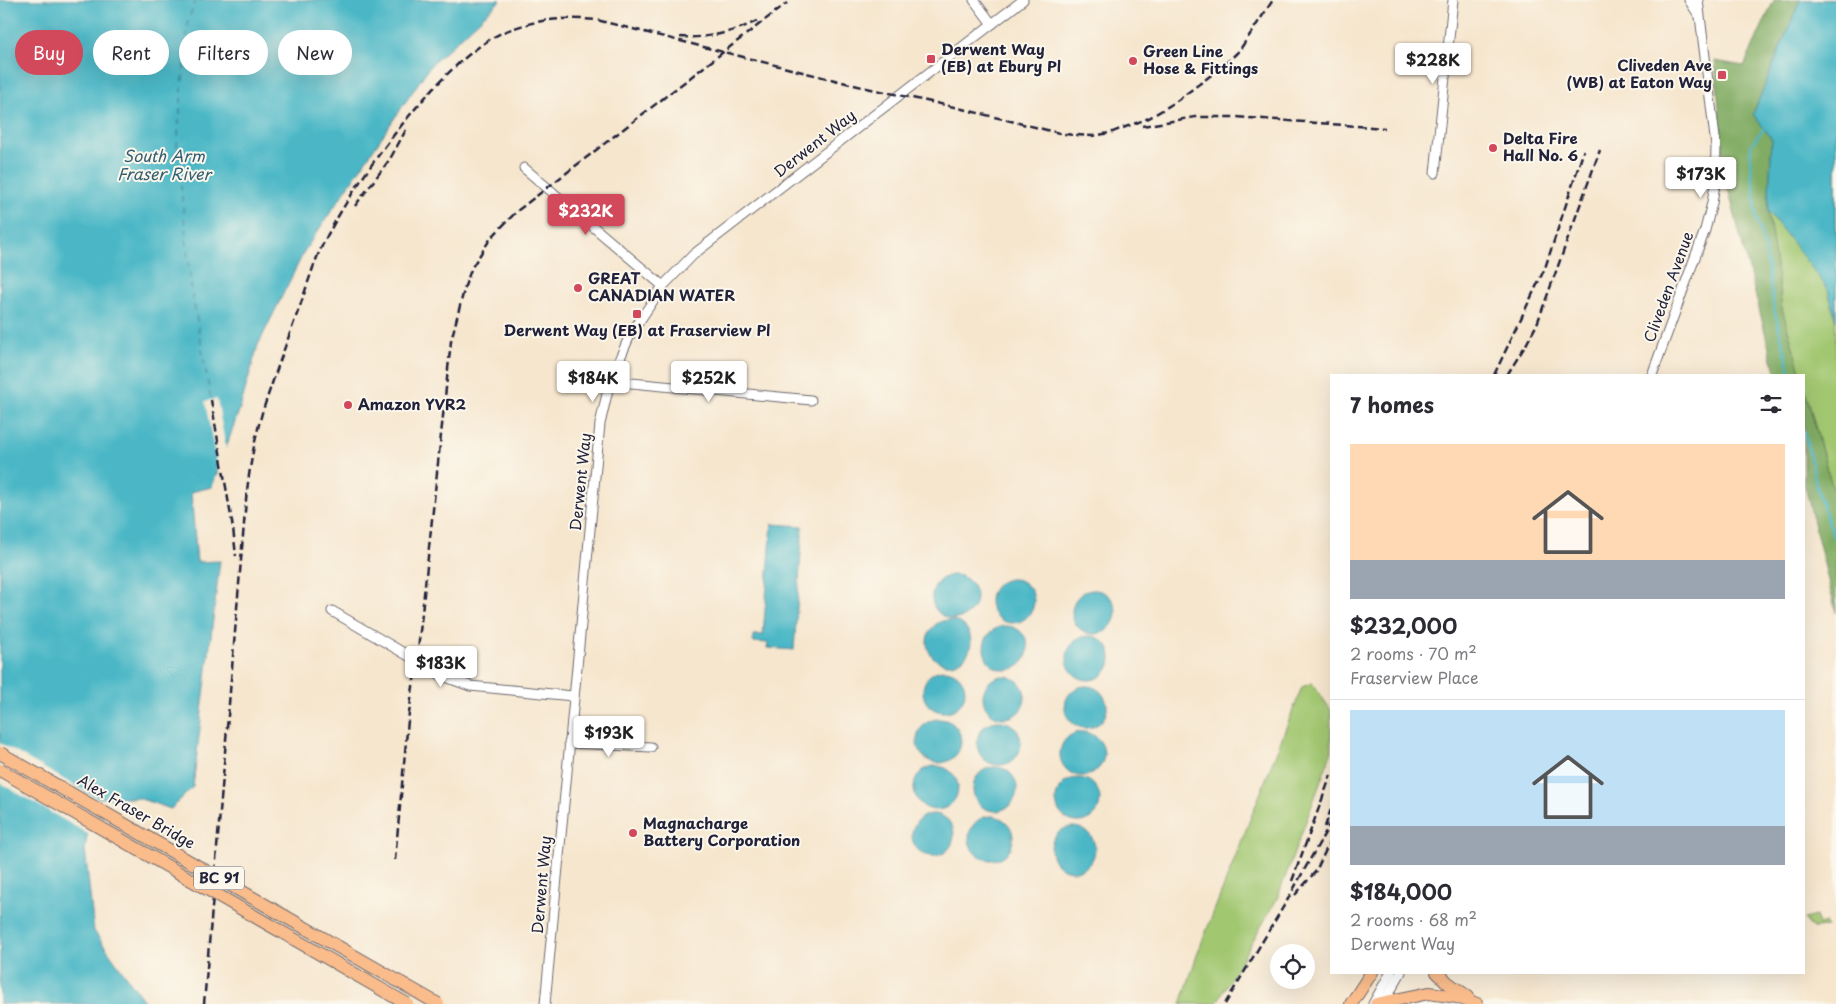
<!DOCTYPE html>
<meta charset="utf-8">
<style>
:root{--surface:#fff;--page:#f7f7f7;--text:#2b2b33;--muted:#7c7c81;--line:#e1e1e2;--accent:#d1495b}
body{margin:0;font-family:"Playpen Sans",sans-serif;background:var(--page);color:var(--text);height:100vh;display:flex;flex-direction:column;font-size:19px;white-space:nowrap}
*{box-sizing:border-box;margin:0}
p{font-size:16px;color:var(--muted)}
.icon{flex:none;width:28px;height:28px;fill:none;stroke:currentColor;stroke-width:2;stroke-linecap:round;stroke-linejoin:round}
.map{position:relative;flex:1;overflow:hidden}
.sheet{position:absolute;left:1330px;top:374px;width:475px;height:600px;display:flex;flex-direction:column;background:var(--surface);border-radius:0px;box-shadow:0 5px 20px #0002}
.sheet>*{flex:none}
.hud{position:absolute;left:15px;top:30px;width:475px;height:45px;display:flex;gap:10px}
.controls{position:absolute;left:1270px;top:944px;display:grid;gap:10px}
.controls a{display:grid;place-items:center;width:45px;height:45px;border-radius:50%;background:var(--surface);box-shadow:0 5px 20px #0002;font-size:25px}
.price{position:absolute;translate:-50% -42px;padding:0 11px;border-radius:5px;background:#fff;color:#222;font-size:16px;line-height:32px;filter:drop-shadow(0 1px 2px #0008)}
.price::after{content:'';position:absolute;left:50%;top:30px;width:15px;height:11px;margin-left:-8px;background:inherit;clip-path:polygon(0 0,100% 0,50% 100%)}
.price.current{background:var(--accent);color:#fff}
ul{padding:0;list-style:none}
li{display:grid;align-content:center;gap:10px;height:265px;padding:0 20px}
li+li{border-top:1px solid var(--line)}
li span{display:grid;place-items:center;height:155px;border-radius:0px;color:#555}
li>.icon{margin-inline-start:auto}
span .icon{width:90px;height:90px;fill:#fffc;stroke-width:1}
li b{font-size:21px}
h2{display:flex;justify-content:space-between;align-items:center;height:60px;padding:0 20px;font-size:21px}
.tag{padding:0 18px;border-radius:22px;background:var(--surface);box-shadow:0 5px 20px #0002;font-size:18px;line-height:45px}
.tag.current{background:var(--accent);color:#fff}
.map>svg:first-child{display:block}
.green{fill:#a2c771;stroke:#627456}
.forest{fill:#81ac63;stroke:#52674f}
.water{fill:#4bb7c6;stroke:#366c80}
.pier{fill:#f6e6ce}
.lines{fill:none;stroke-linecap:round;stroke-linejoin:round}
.stream{stroke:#4bb7c6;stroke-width:2.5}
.ferry{stroke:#325e73;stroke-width:1;stroke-dasharray:6 5;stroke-linecap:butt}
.minor-casing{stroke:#6c676e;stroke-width:11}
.highway-casing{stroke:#6c676e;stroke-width:14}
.minor{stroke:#fff;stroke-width:9}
.highway{stroke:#fabc8b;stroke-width:12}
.rail{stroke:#22223b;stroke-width:2.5;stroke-dasharray:8 4;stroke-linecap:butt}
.highway-bridge-casing{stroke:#6c676e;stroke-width:14;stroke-linecap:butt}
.highway-bridge{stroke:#fabc8b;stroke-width:12}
.poi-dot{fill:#d1495b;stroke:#fbf7ec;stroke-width:2}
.labels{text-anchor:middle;stroke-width:4;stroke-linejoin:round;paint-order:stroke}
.shield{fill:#fbf7ec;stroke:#636270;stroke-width:1}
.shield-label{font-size:14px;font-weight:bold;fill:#22223b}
.poi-label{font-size:15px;font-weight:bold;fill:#22223b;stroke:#fbf7ec;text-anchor:start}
.street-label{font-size:15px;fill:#22223b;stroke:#fbf7ec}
.water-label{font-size:16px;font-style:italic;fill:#325e73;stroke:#fbf7ec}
</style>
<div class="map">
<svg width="1836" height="1004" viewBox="0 0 1836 1004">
<rect width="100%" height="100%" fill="#fbf7ec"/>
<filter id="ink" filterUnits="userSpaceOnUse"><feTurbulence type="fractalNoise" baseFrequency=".02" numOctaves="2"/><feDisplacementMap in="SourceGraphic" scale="10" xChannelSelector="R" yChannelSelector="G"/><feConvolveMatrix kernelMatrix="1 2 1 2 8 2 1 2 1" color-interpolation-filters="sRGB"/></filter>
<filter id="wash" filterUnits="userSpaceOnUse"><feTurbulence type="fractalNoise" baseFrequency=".0096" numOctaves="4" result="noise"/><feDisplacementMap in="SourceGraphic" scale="20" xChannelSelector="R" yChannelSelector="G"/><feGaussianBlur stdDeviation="1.12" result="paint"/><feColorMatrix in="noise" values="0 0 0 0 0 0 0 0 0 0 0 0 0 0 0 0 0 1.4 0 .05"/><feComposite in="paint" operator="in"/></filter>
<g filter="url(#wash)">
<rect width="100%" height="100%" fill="#f6e6ce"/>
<g class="green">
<path d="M 1800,0 L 1836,0 L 1836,495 L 1828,473 L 1804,386 L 1804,375 L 1801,375 L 1782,309 L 1768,211 L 1772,139 L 1753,114 Z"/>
<path d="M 1312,683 L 1331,710 L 1331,754 L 1277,899 L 1216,1004 L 1181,1004 L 1198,952 L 1302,687 Z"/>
<path d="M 1816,916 L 1819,925 L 1826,923 L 1827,927 L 1813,928 L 1807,923 L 1804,919 Z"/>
</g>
<g class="forest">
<path d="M 1774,0 L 1800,0 L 1753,114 L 1772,139 L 1768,211 L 1782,309 L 1801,375 L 1776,375 L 1725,177 L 1715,61 L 1744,66 Z"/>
<path d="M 1804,386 L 1828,473 L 1836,495 L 1836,613 L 1804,482 Z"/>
</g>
<g class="water">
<path d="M 0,0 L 501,0 L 430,66 L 305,250 L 258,345 L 240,408 L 212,487 L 191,492 L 197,562 L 220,561 L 193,787 L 171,809 L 138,798 L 94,798 L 85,849 L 94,931 L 146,1004 L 0,1004 Z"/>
<path d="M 1800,0 L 1836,0 L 1836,321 L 1828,289 L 1768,211 L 1772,139 L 1753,114 Z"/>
<path d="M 772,524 L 803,526 L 794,650 L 767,648 L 768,643 L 753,642 L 753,635 L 763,635 Z"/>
<circle cx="954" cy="597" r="22"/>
<circle cx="1012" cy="601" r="22"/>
<circle cx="1094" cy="612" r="22"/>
<circle cx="949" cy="642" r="22"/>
<circle cx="1006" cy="648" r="22"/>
<circle cx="1089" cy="658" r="22"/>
<circle cx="944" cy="691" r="21"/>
<circle cx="1004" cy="697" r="21"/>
<circle cx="1086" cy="707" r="21"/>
<circle cx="939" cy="741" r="22"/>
<circle cx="999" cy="743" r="22"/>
<circle cx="1082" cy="754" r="22"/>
<circle cx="936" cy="788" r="22"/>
<circle cx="995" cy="789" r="22"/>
<circle cx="1078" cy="800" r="22"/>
<circle cx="933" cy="835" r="21"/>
<circle cx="991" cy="838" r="22"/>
<circle cx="1073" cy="849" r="22"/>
</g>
<g class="pier">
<path d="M 217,399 L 227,454 L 219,477 L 205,401 Z"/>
<path d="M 0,743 L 100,800 L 96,800 L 90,835 L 0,783 Z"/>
</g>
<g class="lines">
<g class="stream">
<path d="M 1767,128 L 1764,128 L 1751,145 L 1750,161 L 1754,189 L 1756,217 L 1765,249 L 1774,309 L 1791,375"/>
<path d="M 1804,431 L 1818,491 L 1836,544"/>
</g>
<path class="ferry" d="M 196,0 L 188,21 L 177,146 L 191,287 L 211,400"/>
</g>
</g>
<g filter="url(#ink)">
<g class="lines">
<defs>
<g id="minor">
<path d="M 974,0 L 992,24"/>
<path d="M 1689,0 L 1698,14"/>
<path d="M 524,168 L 663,286"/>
<path d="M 1435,173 L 1453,0"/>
<path d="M 1652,375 L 1705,230 L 1712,203 L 1715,185 L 1716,146 L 1698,0"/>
<path d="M 610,381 L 811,400"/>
<path d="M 332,611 L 443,676 L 470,686 L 573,696"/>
<path d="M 569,743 L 651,747"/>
<path d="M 545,1004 L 600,424 L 610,381 L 630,335 L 663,286 L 694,254 L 1023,0"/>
<path d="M 1373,1004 L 1391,972"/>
<path d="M 1383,1004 L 1401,972"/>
</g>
<g id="highway">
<path d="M 1437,972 L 1448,983 L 1468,997"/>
<path d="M 1351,1004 L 1372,972"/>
<path d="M 1376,1004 L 1429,993 L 1457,997 L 1477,1004"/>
</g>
</defs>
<use href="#minor" class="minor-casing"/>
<use href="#highway" class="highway-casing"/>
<use href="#minor" class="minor"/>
<use href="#highway" class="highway"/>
<g class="rail">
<path d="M 680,37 C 706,39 734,32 757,21"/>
<path d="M 1142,126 L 1195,117 L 1236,117 L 1385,128"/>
<path d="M 355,206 L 390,159 L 407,128"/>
<path d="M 1494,375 L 1545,268 L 1584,150"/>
<path d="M 1507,375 L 1527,343 L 1537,324 L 1600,150"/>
<path d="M 211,400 L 233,528 L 236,556"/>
<path d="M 1325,827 L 1331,809"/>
<path d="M 395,860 L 408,720 L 417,660 L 451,341 L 465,286 L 472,267 L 491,238 L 517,211 L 787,3"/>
<path d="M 1292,881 L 1331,775"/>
<path d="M 1295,895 L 1316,871 L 1331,839"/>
<path d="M 204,1004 L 246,500 C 249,470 254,442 262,413 C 274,377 287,341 300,306 C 307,286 313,265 322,246 C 352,184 442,59 504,32 C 535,19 564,17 597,20 L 862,87 L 954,107 L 1063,134 L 1092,136 L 1110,133 L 1149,118 L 1174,103 L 1222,67 L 1239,51 L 1273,0"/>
<path d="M 1225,1004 L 1288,899 L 1331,822"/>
</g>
<defs>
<g id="highway-bridge">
<path d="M 0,753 L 438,1004"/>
<path d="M 0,770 L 407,1004"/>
</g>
</defs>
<use href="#highway-bridge" class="highway-bridge-casing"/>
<use href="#highway-bridge" class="highway-bridge"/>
</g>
</g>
<g class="poi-dot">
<rect x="926" y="54" width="10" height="10" rx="2.5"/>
<circle cx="1133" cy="61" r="5"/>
<rect x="1717" y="70" width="10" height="10" rx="2.5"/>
<circle cx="1493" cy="148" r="5"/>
<circle cx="578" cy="288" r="5"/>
<rect x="632" y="309" width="10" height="10" rx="2.5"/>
<circle cx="348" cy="405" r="5"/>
<circle cx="633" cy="833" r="5"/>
</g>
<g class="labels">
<rect class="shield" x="194" y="866.5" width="50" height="23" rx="4"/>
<g class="shield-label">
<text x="219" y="883">BC 91</text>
</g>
<g class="poi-label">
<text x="941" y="55">Derwent Way<tspan x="941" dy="17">(EB) at Ebury Pl</tspan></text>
<text x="1143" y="57">Green Line<tspan x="1143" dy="17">Hose &amp; Fittings</tspan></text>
<text x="1712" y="71" text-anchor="end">Cliveden Ave<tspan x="1712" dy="17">(WB) at Eaton Way</tspan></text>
<text x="1503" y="144">Delta Fire<tspan x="1503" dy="17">Hall No. 6</tspan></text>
<text x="588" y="284">GREAT<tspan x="588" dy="17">CANADIAN WATER</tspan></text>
<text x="637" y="336" text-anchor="middle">Derwent Way (EB) at Fraserview Pl</text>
<text x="358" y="410">Amazon YVR2</text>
<text x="643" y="829">Magnacharge<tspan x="643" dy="17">Battery Corporation</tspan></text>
</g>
<g class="street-label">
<text transform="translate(815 144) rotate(-38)" y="5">Derwent Way</text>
<text transform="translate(1669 287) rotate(-70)" y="5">Cliveden Avenue</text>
<text transform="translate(581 482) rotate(-84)" y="5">Derwent Way</text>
<text transform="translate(136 812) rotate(30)" y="5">Alex Fraser Bridge</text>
<text transform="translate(542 885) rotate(-85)" y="5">Derwent Way</text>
</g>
<g class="water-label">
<text x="164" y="162">South Arm<tspan x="164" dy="18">Fraser River</tspan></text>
</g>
</g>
</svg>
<div class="controls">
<a><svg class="icon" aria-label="locate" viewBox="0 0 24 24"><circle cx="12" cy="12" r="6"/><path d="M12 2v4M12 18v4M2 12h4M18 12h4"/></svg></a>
</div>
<b class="price" style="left:1433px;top:85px">$228K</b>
<b class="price" style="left:1701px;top:199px">$173K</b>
<b class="price current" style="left:586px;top:236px">$232K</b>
<b class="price" style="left:593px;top:403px">$184K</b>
<b class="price" style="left:709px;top:403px">$252K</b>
<b class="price" style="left:441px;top:688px">$183K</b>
<b class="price" style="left:609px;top:758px">$193K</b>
<div class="hud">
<a class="tag current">Buy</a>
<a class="tag">Rent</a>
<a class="tag">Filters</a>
<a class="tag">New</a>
</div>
<section class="sheet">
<h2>7 homes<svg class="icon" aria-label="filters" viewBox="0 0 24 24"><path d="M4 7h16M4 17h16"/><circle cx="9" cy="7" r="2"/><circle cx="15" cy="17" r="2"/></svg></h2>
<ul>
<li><span style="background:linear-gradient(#ffd9b3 75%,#9aa5b1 0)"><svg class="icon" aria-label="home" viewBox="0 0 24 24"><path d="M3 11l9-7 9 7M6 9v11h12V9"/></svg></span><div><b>$232,000</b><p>2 rooms · 70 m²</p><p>Fraserview Place</p></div></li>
<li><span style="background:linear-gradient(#bfe0f5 75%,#9aa5b1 0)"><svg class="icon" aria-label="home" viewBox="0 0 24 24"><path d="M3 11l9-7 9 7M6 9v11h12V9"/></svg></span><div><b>$184,000</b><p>2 rooms · 68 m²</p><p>Derwent Way</p></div></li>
</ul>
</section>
</div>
